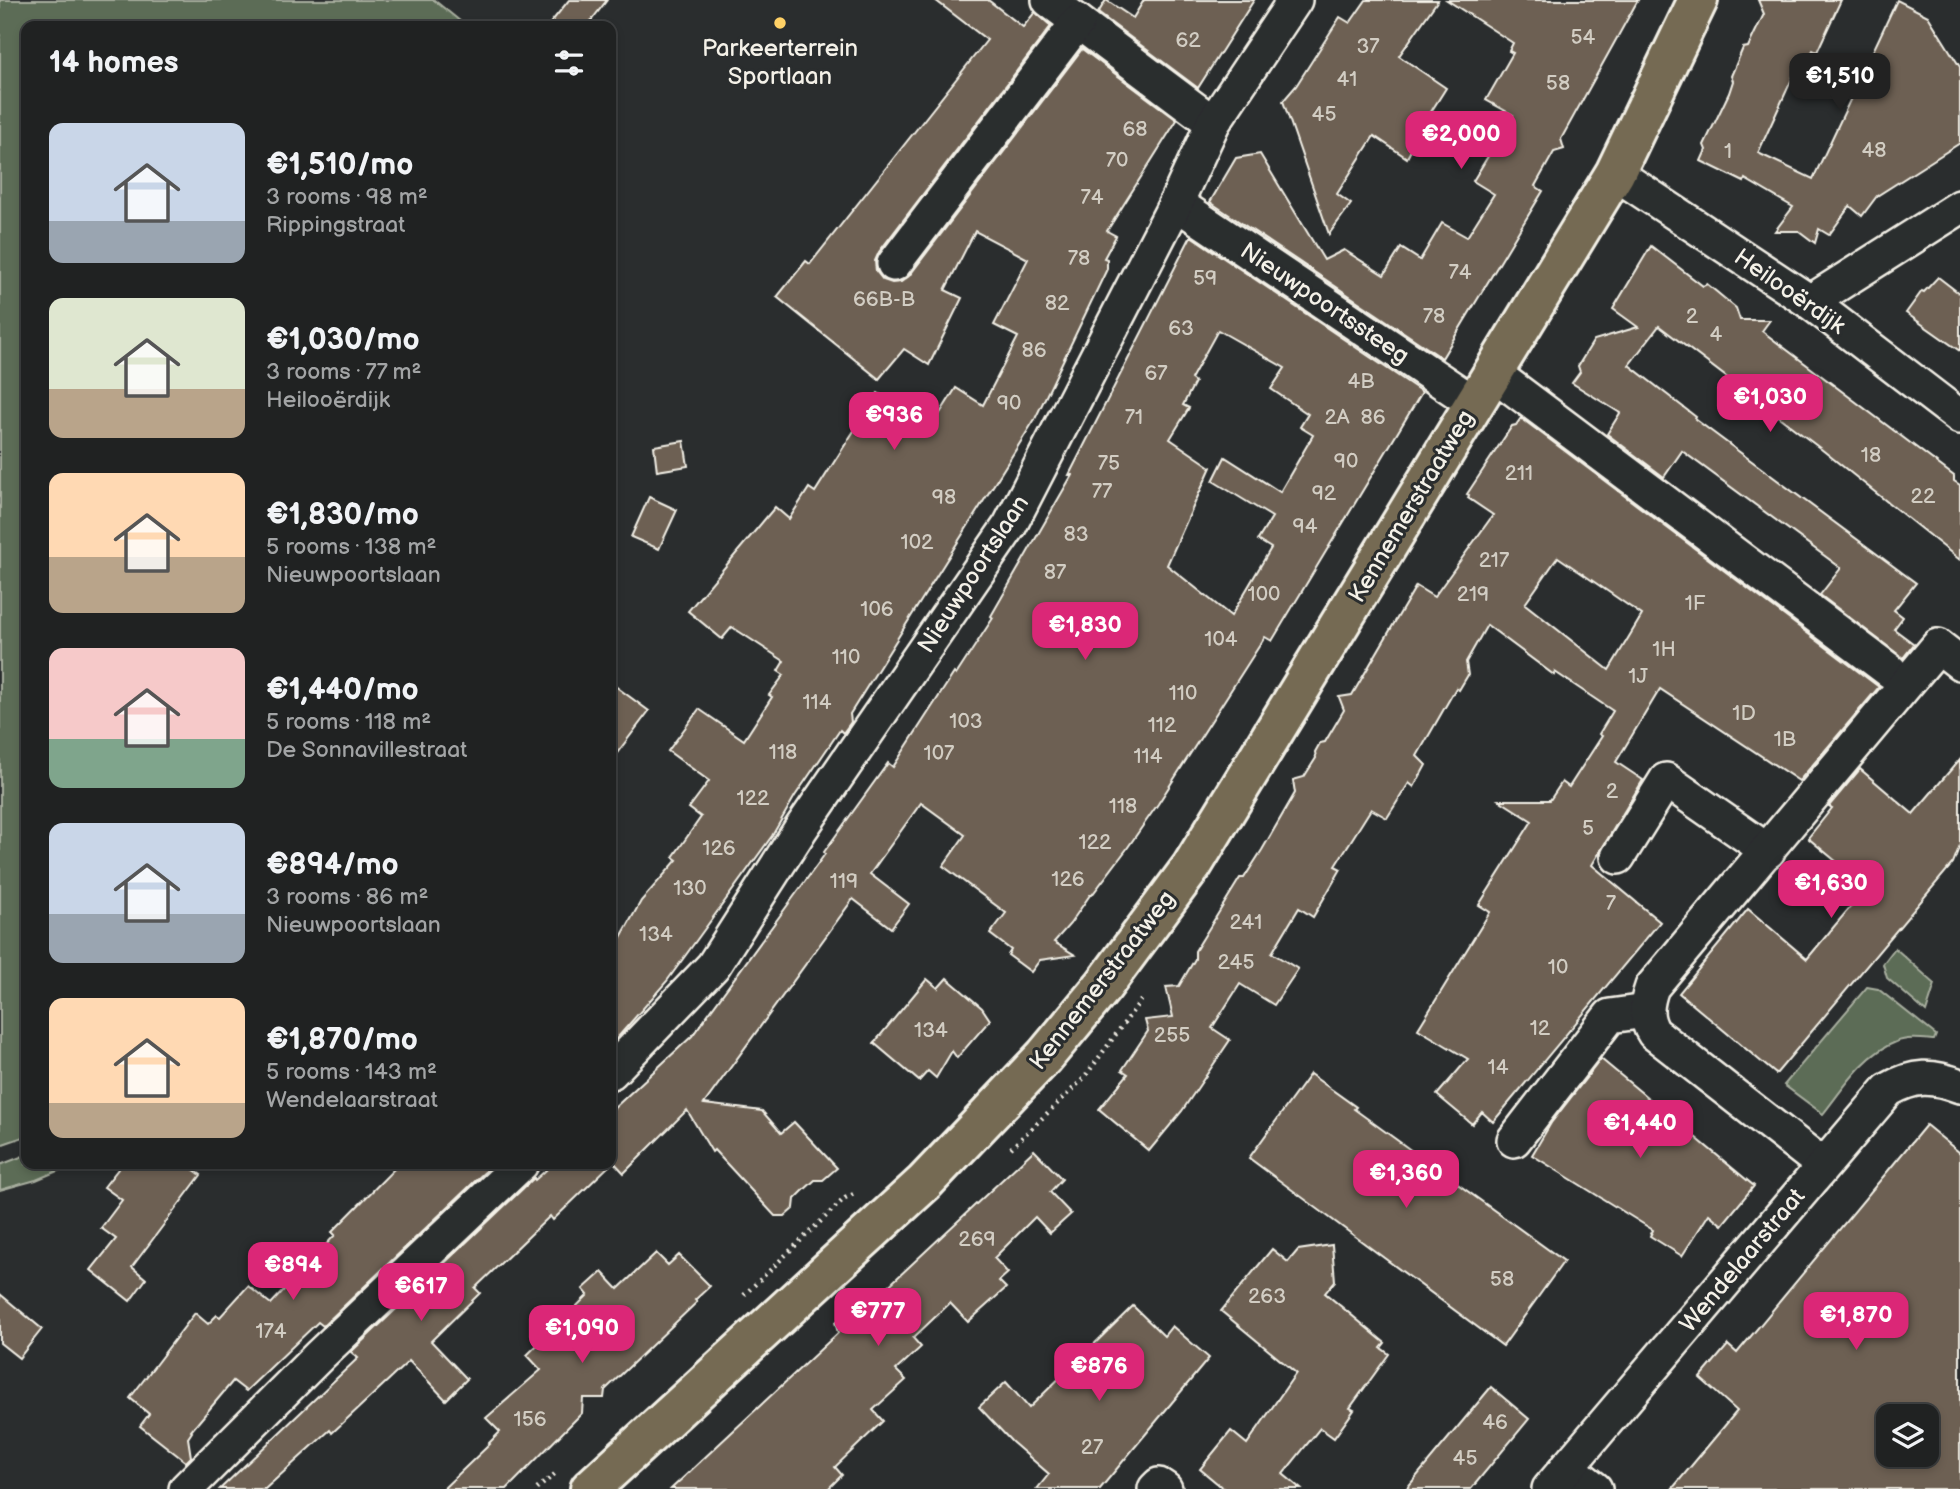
<!DOCTYPE html>
<meta charset="utf-8">
<style>
:root{--surface:#202222;--page:#2d2f2f;--text:#f1f3f6;--muted:#a2a4a5;--line:#3d3f40;--accent:#db2777}
body{margin:0;font-family:"Balsamiq Sans",sans-serif;background:var(--page);color:var(--text);height:100vh;display:flex;flex-direction:column;font-size:26px;white-space:nowrap}
*{box-sizing:border-box;margin:0}
p{font-size:23px;color:var(--muted)}
.icon{flex:none;width:38px;height:38px;fill:none;stroke:currentColor;stroke-width:2;stroke-linecap:round;stroke-linejoin:round}
.map{position:relative;flex:1;overflow:hidden}
.sheet{position:absolute;left:21px;top:21px;width:595px;height:1148px;display:flex;flex-direction:column;background:var(--surface);border-radius:14px;box-shadow:0 4px 10px #0003,0 0 0 2px var(--line)}
.sheet>*{flex:none}
.buttons{position:absolute;left:1876px;top:1404px;display:grid;gap:14px}
.buttons a{display:grid;place-items:center;width:63px;height:63px;border-radius:14px;background:var(--surface);box-shadow:0 4px 10px #0003,0 0 0 2px var(--line);font-size:35px}
.price{position:absolute;translate:-50% -60px;padding:0 16px;border-radius:14px;background:var(--accent);color:#fff;font-size:23px;line-height:46px;filter:drop-shadow(0 2px 4px #0008)}
.price::after{content:'';position:absolute;left:50%;top:42px;width:21px;height:16px;margin-left:-10px;background:inherit;clip-path:polygon(0 0,100% 0,50% 100%)}
.price.on{background:#222;color:#fff}
ul{padding:0;list-style:none}
li{display:flex;align-items:center;gap:21px;height:175px;padding:0 28px}
li span{display:grid;place-items:center;flex:none;width:196px;height:140px;border-radius:14px;color:#555}
li>.icon{margin-inline-start:auto}
span .icon{width:84px;height:84px;fill:#fffc;stroke-width:1}
li b{font-size:30px}
h2{display:flex;justify-content:space-between;align-items:center;height:84px;padding:0 28px;font-size:30px}
.map>svg:first-child{display:block}
.green{fill:#5b6c56;stroke:#a8ae9f;stroke-width:2}
.building{fill:#6d6153;stroke:#f4f1e8;stroke-width:2;fill-rule:evenodd}
.lines{fill:none;stroke-linecap:round;stroke-linejoin:round}
.minor-casing{stroke:#f4f1e8;stroke-width:38}
.major-casing{stroke:#f4f1e8;stroke-width:44}
.path{stroke:#f4f1e8;stroke-width:4.5;stroke-dasharray:2 5;stroke-linecap:butt}
.minor{stroke:#2a2d2e;stroke-width:33}
.major{stroke:#746b52;stroke-width:38}
.poi-dot{fill:#ffd166;stroke:#2a2d2e;stroke-width:2.5}
.labels{text-anchor:middle;stroke-width:6;stroke-linejoin:round;paint-order:stroke}
.number-label{font-size:21px;fill:#d2cdc3}
.poi-label{font-size:24px;fill:#f4f1e8;stroke:#2a2d2e}
.street-label{font-size:24px;fill:#f4f1e8;stroke:#2a2d2e}
</style>
<div class="map">
<svg width="1960" height="1489" viewBox="0 0 1960 1489">
<rect width="100%" height="100%" fill="#2a2d2e"/>
<filter id="ink" filterUnits="userSpaceOnUse"><feTurbulence type="fractalNoise" baseFrequency=".0143" numOctaves="2"/><feDisplacementMap in="SourceGraphic" scale="14" xChannelSelector="R" yChannelSelector="G"/><feConvolveMatrix kernelMatrix="1 2 1 2 8 2 1 2 1" color-interpolation-filters="sRGB"/></filter>
<g filter="url(#ink)">
<g class="green">
<path d="M 0,0 L 434,0 L 466,26 L 26,26 L 26,1136 L 0,1145 Z"/>
<path d="M 1895,948 L 1935,984 L 1926,1012 L 1887,978 L 1883,964 Z"/>
<path d="M 1867,987 L 1878,989 L 1936,1035 L 1934,1040 C 1922,1039 1907,1037 1896,1042 C 1864,1054 1843,1089 1823,1114 L 1784,1085 Z"/>
<path d="M 26,1155 L 26,1164 L 74,1164 L 36,1180 L 0,1190 L 0,1165 Z"/>
</g>
<g class="building">
<path d="M 569,0 L 607,0 L 587,26 L 548,26 Z"/>
<path d="M 935,0 L 988,0 L 1023,27 L 1035,12 L 1051,26 L 879,252 L 875,261 L 876,271 L 883,280 L 892,283 L 901,282 L 909,276 L 1082,49 L 1177,120 L 1107,231 L 1116,236 L 1104,258 L 1107,259 L 1107,269 L 1035,419 L 850,714 L 851,722 L 843,733 L 840,730 L 795,796 L 772,836 L 667,981 L 611,1045 L 611,955 L 641,901 L 677,860 L 673,857 L 701,817 L 689,808 L 709,781 L 668,751 L 699,709 L 744,740 L 772,697 L 769,695 L 784,675 L 778,671 L 784,661 L 732,627 L 722,639 L 688,611 L 775,507 L 789,519 L 809,488 L 815,492 L 878,393 L 932,426 L 956,388 L 983,405 L 1018,337 L 994,325 L 1028,259 L 975,231 L 945,290 L 962,298 L 929,365 L 904,349 L 879,379 L 777,297 L 806,261 L 810,264 L 987,40 Z"/>
<path d="M 1106,0 L 1133,18 L 1144,0 L 1254,0 L 1198,88 L 1098,13 Z"/>
<path d="M 1366,0 L 1438,0 L 1399,56 L 1446,88 L 1429,115 L 1407,158 L 1374,136 L 1337,194 L 1351,204 L 1329,234 L 1283,101 L 1296,86 L 1340,17 L 1350,23 Z"/>
<path d="M 1447,0 L 1638,0 L 1561,139 L 1564,149 L 1554,152 L 1535,186 L 1543,191 L 1442,358 L 1210,202 L 1236,158 L 1260,154 L 1324,260 L 1344,250 L 1384,275 L 1401,248 L 1420,260 L 1442,223 L 1467,237 L 1494,194 L 1473,181 L 1513,115 L 1486,100 L 1513,53 L 1509,51 L 1513,43 Z"/>
<path d="M 1758,0 L 1841,0 L 1817,52 L 1813,50 L 1802,73 L 1796,70 L 1758,153 L 1813,179 L 1897,0 L 1928,16 L 1960,67 L 1960,143 L 1877,196 L 1862,216 L 1850,206 L 1829,235 L 1819,229 L 1815,243 L 1799,231 L 1775,231 L 1793,207 L 1745,179 L 1744,182 L 1701,161 L 1706,150 L 1704,145 L 1729,93 L 1733,81 L 1731,76 L 1743,48 L 1748,47 L 1764,14 Z"/>
<path d="M 1191,236 L 1422,392 L 1272,641 L 1265,637 L 1158,804 L 1126,850 L 1092,895 L 1090,895 L 1070,924 L 1054,942 L 1075,955 L 1040,960 L 1031,972 L 1008,955 L 1011,950 L 990,934 L 1006,913 L 943,866 L 965,835 L 921,803 L 870,874 L 909,904 L 891,928 L 853,899 L 704,1104 L 762,1111 L 781,1133 L 794,1122 L 837,1168 L 823,1180 L 815,1180 L 804,1190 L 795,1199 L 794,1208 L 785,1216 L 775,1216 L 714,1150 L 712,1152 L 687,1110 L 624,1173 L 611,1159 L 611,1111 L 692,1036 L 825,854 L 824,852 L 888,763 L 893,767 L 954,673 L 956,675 L 993,618 L 991,616 L 1072,475 L 1069,475 ZM 1218,330 L 1285,368 L 1271,389 L 1308,414 L 1300,427 L 1313,435 L 1280,492 L 1225,457 L 1213,481 L 1272,517 L 1258,540 L 1271,548 L 1231,616 L 1167,565 L 1211,467 L 1170,439 L 1189,408 L 1183,405 L 1195,382 L 1191,379 Z"/>
<path d="M 1651,246 L 1703,286 L 1707,284 L 1736,308 L 1740,320 L 1770,320 L 1762,331 L 1954,476 L 1954,481 L 1960,485 L 1960,560 L 1821,449 L 1659,326 L 1629,365 L 1696,417 L 1695,419 L 1916,583 L 1894,610 L 1903,617 L 1894,629 L 1914,644 L 1903,658 L 1820,595 L 1841,568 L 1682,451 L 1664,477 L 1607,434 L 1620,413 L 1572,383 L 1580,372 L 1578,366 L 1594,340 L 1638,327 L 1613,309 Z"/>
<path d="M 1938,277 L 1960,294 L 1960,351 L 1906,313 L 1922,291 L 1924,292 Z"/>
<path d="M 1521,418 L 1879,687 L 1799,781 L 1660,689 L 1616,762 L 1643,780 L 1592,865 L 1660,922 L 1493,1122 L 1482,1112 L 1472,1124 L 1437,1095 L 1468,1059 L 1418,1029 L 1490,912 L 1479,905 L 1532,821 L 1499,800 L 1550,800 L 1562,782 L 1569,787 L 1602,736 L 1599,734 L 1613,711 L 1555,672 L 1554,675 L 1487,625 L 1466,662 L 1468,675 L 1459,690 L 1456,688 L 1417,756 L 1426,765 L 1414,787 L 1409,783 L 1387,818 L 1371,809 L 1335,866 L 1341,869 L 1313,917 L 1299,908 L 1272,953 L 1298,969 L 1274,1005 L 1240,984 L 1212,1028 L 1230,1040 L 1182,1111 L 1149,1151 L 1099,1109 L 1128,1074 L 1122,1070 L 1148,1031 L 1145,1020 L 1173,1017 L 1166,987 L 1179,986 L 1195,959 L 1195,951 L 1240,878 L 1244,878 L 1262,850 L 1295,793 L 1293,780 L 1304,777 L 1316,758 L 1315,752 L 1320,743 L 1325,742 L 1344,710 L 1339,697 L 1352,695 L 1416,586 L 1434,597 L 1493,515 L 1468,498 L 1469,495 L 1467,494 L 1512,426 L 1516,425 ZM 1558,557 L 1642,615 L 1609,670 L 1525,604 Z"/>
<path d="M 684,441 L 688,466 L 657,471 L 654,446 Z"/>
<path d="M 649,497 L 677,510 L 659,549 L 631,537 Z"/>
<path d="M 611,683 L 649,711 L 611,761 Z"/>
<path d="M 1960,759 L 1960,845 L 1953,863 L 1776,1074 L 1679,993 L 1748,909 L 1807,959 L 1867,887 L 1808,838 L 1832,808 L 1829,806 L 1860,769 L 1913,814 Z"/>
<path d="M 947,978 L 982,1008 L 990,1020 L 957,1058 L 952,1051 L 936,1078 L 928,1071 L 919,1081 L 874,1043 L 927,979 L 938,988 Z"/>
<path d="M 1601,1059 L 1754,1186 L 1722,1225 L 1709,1214 L 1682,1256 L 1650,1236 L 1653,1230 L 1532,1155 L 1551,1123 Z"/>
<path d="M 1310,1074 L 1356,1107 L 1354,1109 L 1564,1261 L 1503,1346 L 1249,1158 Z"/>
<path d="M 1926,1125 L 1960,1153 L 1960,1489 L 1672,1489 L 1737,1411 L 1700,1378 L 1728,1345 L 1737,1353 ZM 1888,1416 L 1927,1416 L 1927,1454 L 1888,1454 Z"/>
<path d="M 1034,1150 L 1062,1179 L 1050,1192 L 1071,1214 L 1050,1233 L 1035,1217 L 994,1258 L 1008,1273 L 999,1281 L 1006,1288 L 968,1322 L 950,1303 L 913,1338 L 921,1347 L 896,1370 L 906,1380 L 873,1410 L 883,1421 L 835,1467 L 842,1475 L 828,1489 L 671,1489 L 838,1333 L 835,1322 L 850,1322 Z"/>
<path d="M 122,1164 L 186,1164 L 201,1175 L 132,1267 L 146,1279 L 130,1301 L 91,1270 L 116,1239 L 101,1228 L 122,1200 L 104,1187 Z"/>
<path d="M 399,1164 L 493,1164 L 323,1326 L 318,1322 L 246,1391 L 233,1381 L 191,1431 L 192,1432 L 188,1438 L 191,1457 L 186,1462 L 140,1426 L 149,1414 L 130,1398 L 195,1313 L 208,1324 L 217,1315 L 220,1317 L 248,1286 L 271,1304 L 335,1235 L 332,1232 Z"/>
<path d="M 553,1164 L 611,1164 L 553,1220 L 550,1216 L 475,1288 L 480,1293 L 431,1341 L 467,1379 L 446,1400 L 409,1361 L 332,1433 L 330,1430 L 265,1489 L 220,1489 L 358,1358 L 351,1352 L 534,1178 L 535,1180 Z"/>
<path d="M 1332,1245 L 1335,1281 L 1325,1293 L 1385,1343 L 1381,1348 L 1389,1354 L 1350,1408 L 1354,1410 L 1334,1438 L 1320,1428 L 1283,1474 L 1301,1489 L 1224,1489 L 1200,1469 L 1231,1431 L 1247,1444 L 1296,1373 L 1221,1311 L 1272,1249 L 1288,1262 L 1298,1250 Z"/>
<path d="M 656,1253 L 668,1265 L 679,1255 L 710,1286 L 695,1300 L 697,1302 L 605,1390 L 604,1398 L 583,1398 L 582,1413 L 507,1489 L 443,1489 L 490,1444 L 489,1443 L 500,1432 L 486,1418 L 541,1370 L 527,1355 L 588,1295 L 583,1289 L 602,1272 L 618,1289 Z"/>
<path d="M 0,1294 L 42,1329 L 19,1358 L 0,1343 Z"/>
<path d="M 1133,1306 L 1164,1336 L 1172,1326 L 1209,1358 L 1100,1489 L 1037,1489 L 1049,1474 L 1012,1442 L 979,1407 L 1006,1382 L 1029,1408 Z"/>
<path d="M 1491,1387 L 1529,1419 L 1471,1489 L 1406,1489 Z"/>
</g>
<g class="lines">
<defs>
<g id="minor">
<path d="M 1049,0 L 1213,123"/>
<path d="M 1615,173 L 1810,302 L 1960,417"/>
<path d="M 1176,203 L 1474,403"/>
<path d="M 894,264 L 1078,22"/>
<path d="M 1810,302 L 1960,207"/>
<path d="M 1493,373 L 1890,671"/>
<path d="M 1618,857 L 1666,780 L 1768,851"/>
<path d="M 611,1072 L 713,966 L 800,830 L 1010,525 L 1176,203 L 1213,123 L 1295,0"/>
<path d="M 1514,1140 L 1610,1016 L 1646,1011"/>
<path d="M 1823,1165 L 1654,1033 C 1644,1018 1646,1004 1652,987 L 1938,646 L 1960,663"/>
<path d="M 1567,1467 L 1595,1489"/>
<path d="M 186,1489 L 320,1355 L 521,1164"/>
<path d="M 1155,1489 L 1159,1485 L 1165,1489"/>
<path d="M 1549,1489 L 1888,1090 C 1914,1075 1932,1075 1960,1086"/>
</g>
<path id="major" d="M 590,1489 L 924,1183 L 1045,1056 L 1104,985 L 1192,866 L 1615,173 L 1698,0"/>
</defs>
<use href="#minor" class="minor-casing"/>
<use href="#major" class="major-casing"/>
<g class="path">
<path d="M 1011,1148 L 1084,1078 L 1141,1000"/>
<path d="M 744,1295 L 845,1198 L 856,1193"/>
<path d="M 537,1489 L 557,1472"/>
</g>
<use href="#minor" class="minor"/>
<use href="#major" class="major"/>
</g>
</g>
<circle class="poi-dot" cx="780" cy="23" r="7"/>
<g class="labels">
<g class="number-label">
<text x="1583" y="44">54</text>
<text x="1188" y="47">62</text>
<text x="1368" y="53">37</text>
<text x="1347" y="86">41</text>
<text x="1558" y="90">58</text>
<text x="1324" y="121">45</text>
<text x="1135" y="136">68</text>
<text x="1874" y="157">48</text>
<text x="1728" y="158">1</text>
<text x="1117" y="167">70</text>
<text x="1092" y="204">74</text>
<text x="1079" y="265">78</text>
<text x="1460" y="279">74</text>
<text x="1205" y="285">59</text>
<text x="884" y="306">66B-B</text>
<text x="1057" y="310">82</text>
<text x="1434" y="323">78</text>
<text x="1692" y="323">2</text>
<text x="1181" y="335">63</text>
<text x="1716" y="341">4</text>
<text x="1034" y="357">86</text>
<text x="1156" y="380">67</text>
<text x="1361" y="388">4B</text>
<text x="1009" y="410">90</text>
<text x="1134" y="424">71</text>
<text x="1337" y="424">2A</text>
<text x="1373" y="424">86</text>
<text x="1871" y="462">18</text>
<text x="1346" y="468">90</text>
<text x="1109" y="470">75</text>
<text x="1519" y="480">211</text>
<text x="1102" y="498">77</text>
<text x="1324" y="500">92</text>
<text x="1923" y="503">22</text>
<text x="944" y="504">98</text>
<text x="1305" y="533">94</text>
<text x="1076" y="541">83</text>
<text x="917" y="549">102</text>
<text x="1494" y="567">217</text>
<text x="1055" y="579">87</text>
<text x="1264" y="601">100</text>
<text x="1473" y="601">219</text>
<text x="1695" y="610">1F</text>
<text x="877" y="616">106</text>
<text x="1221" y="646">104</text>
<text x="1664" y="656">1H</text>
<text x="846" y="664">110</text>
<text x="1638" y="683">1J</text>
<text x="1183" y="700">110</text>
<text x="817" y="709">114</text>
<text x="1744" y="720">1D</text>
<text x="966" y="728">103</text>
<text x="1162" y="732">112</text>
<text x="1785" y="746">1B</text>
<text x="783" y="759">118</text>
<text x="939" y="760">107</text>
<text x="1148" y="763">114</text>
<text x="1612" y="798">2</text>
<text x="753" y="805">122</text>
<text x="1123" y="813">118</text>
<text x="1588" y="835">5</text>
<text x="1095" y="849">122</text>
<text x="719" y="855">126</text>
<text x="1068" y="886">126</text>
<text x="844" y="888">119</text>
<text x="690" y="895">130</text>
<text x="1611" y="910">7</text>
<text x="1246" y="929">241</text>
<text x="656" y="941">134</text>
<text x="1236" y="969">245</text>
<text x="1558" y="974">10</text>
<text x="1540" y="1035">12</text>
<text x="931" y="1037">134</text>
<text x="1172" y="1042">255</text>
<text x="1498" y="1074">14</text>
<text x="977" y="1246">269</text>
<text x="1502" y="1286">58</text>
<text x="1267" y="1303">263</text>
<text x="271" y="1338">174</text>
<text x="530" y="1426">156</text>
<text x="1495" y="1429">46</text>
<text x="1092" y="1454">27</text>
<text x="1465" y="1465">45</text>
</g>
<g class="poi-label">
<text x="780" y="56">Parkeerterrein<tspan x="780" dy="28">Sportlaan</tspan></text>
</g>
<g class="street-label">
<text transform="translate(1790 291) rotate(35)" y="8">Heilooërdijk</text>
<text transform="translate(1325 303) rotate(34)" y="8">Nieuwpoortssteeg</text>
<text transform="translate(1411 506) rotate(-59)" y="8">Kennemerstraatweg</text>
<text transform="translate(973 574) rotate(-57)" y="8">Nieuwpoortslaan</text>
<text transform="translate(1102 980) rotate(-52)" y="8">Kennemerstraatweg</text>
<text transform="translate(1742 1260) rotate(-50)" y="8">Wendelaarstraat</text>
</g>
</g>
</svg>
<div class="buttons">
<a><svg class="icon" aria-label="layers" viewBox="0 0 24 24"><path d="M12 4l9 5-9 5-9-5zM3 14l9 5 9-5"/></svg></a>
</div>
<b class="price on" style="left:1840px;top:113px">€1,510</b>
<b class="price" style="left:1461px;top:171px">€2,000</b>
<b class="price" style="left:1770px;top:434px">€1,030</b>
<b class="price" style="left:894px;top:452px">€936</b>
<b class="price" style="left:1085px;top:662px">€1,830</b>
<b class="price" style="left:1831px;top:920px">€1,630</b>
<b class="price" style="left:1640px;top:1160px">€1,440</b>
<b class="price" style="left:1406px;top:1210px">€1,360</b>
<b class="price" style="left:293px;top:1302px">€894</b>
<b class="price" style="left:421px;top:1323px">€617</b>
<b class="price" style="left:878px;top:1348px">€777</b>
<b class="price" style="left:1856px;top:1352px">€1,870</b>
<b class="price" style="left:582px;top:1365px">€1,090</b>
<b class="price" style="left:1099px;top:1403px">€876</b>
<section class="sheet">
<h2>14 homes<svg class="icon" aria-label="filters" viewBox="0 0 24 24"><path d="M4 7h16M4 17h16"/><circle cx="9" cy="7" r="2"/><circle cx="15" cy="17" r="2"/></svg></h2>
<ul>
<li><span style="background:linear-gradient(#c9d6e8 70%,#9aa5b1 0)"><svg class="icon" aria-label="home" viewBox="0 0 24 24"><path d="M3 11l9-7 9 7M6 9v11h12V9"/></svg></span><div><b>€1,510/mo</b><p>3 rooms · 98 m²</p><p>Rippingstraat</p></div></li>
<li><span style="background:linear-gradient(#dfe7d0 65%,#b9a48a 0)"><svg class="icon" aria-label="home" viewBox="0 0 24 24"><path d="M3 11l9-7 9 7M6 9v11h12V9"/></svg></span><div><b>€1,030/mo</b><p>3 rooms · 77 m²</p><p>Heilooërdijk</p></div></li>
<li><span style="background:linear-gradient(#ffd9b3 60%,#b9a48a 0)"><svg class="icon" aria-label="home" viewBox="0 0 24 24"><path d="M3 11l9-7 9 7M6 9v11h12V9"/></svg></span><div><b>€1,830/mo</b><p>5 rooms · 138 m²</p><p>Nieuwpoortslaan</p></div></li>
<li><span style="background:linear-gradient(#f6c9c9 65%,#7fa58c 0)"><svg class="icon" aria-label="home" viewBox="0 0 24 24"><path d="M3 11l9-7 9 7M6 9v11h12V9"/></svg></span><div><b>€1,440/mo</b><p>5 rooms · 118 m²</p><p>De Sonnavillestraat</p></div></li>
<li><span style="background:linear-gradient(#c9d6e8 65%,#9aa5b1 0)"><svg class="icon" aria-label="home" viewBox="0 0 24 24"><path d="M3 11l9-7 9 7M6 9v11h12V9"/></svg></span><div><b>€894/mo</b><p>3 rooms · 86 m²</p><p>Nieuwpoortslaan</p></div></li>
<li><span style="background:linear-gradient(#ffd9b3 75%,#b9a48a 0)"><svg class="icon" aria-label="home" viewBox="0 0 24 24"><path d="M3 11l9-7 9 7M6 9v11h12V9"/></svg></span><div><b>€1,870/mo</b><p>5 rooms · 143 m²</p><p>Wendelaarstraat</p></div></li>
</ul>
</section>
</div>
